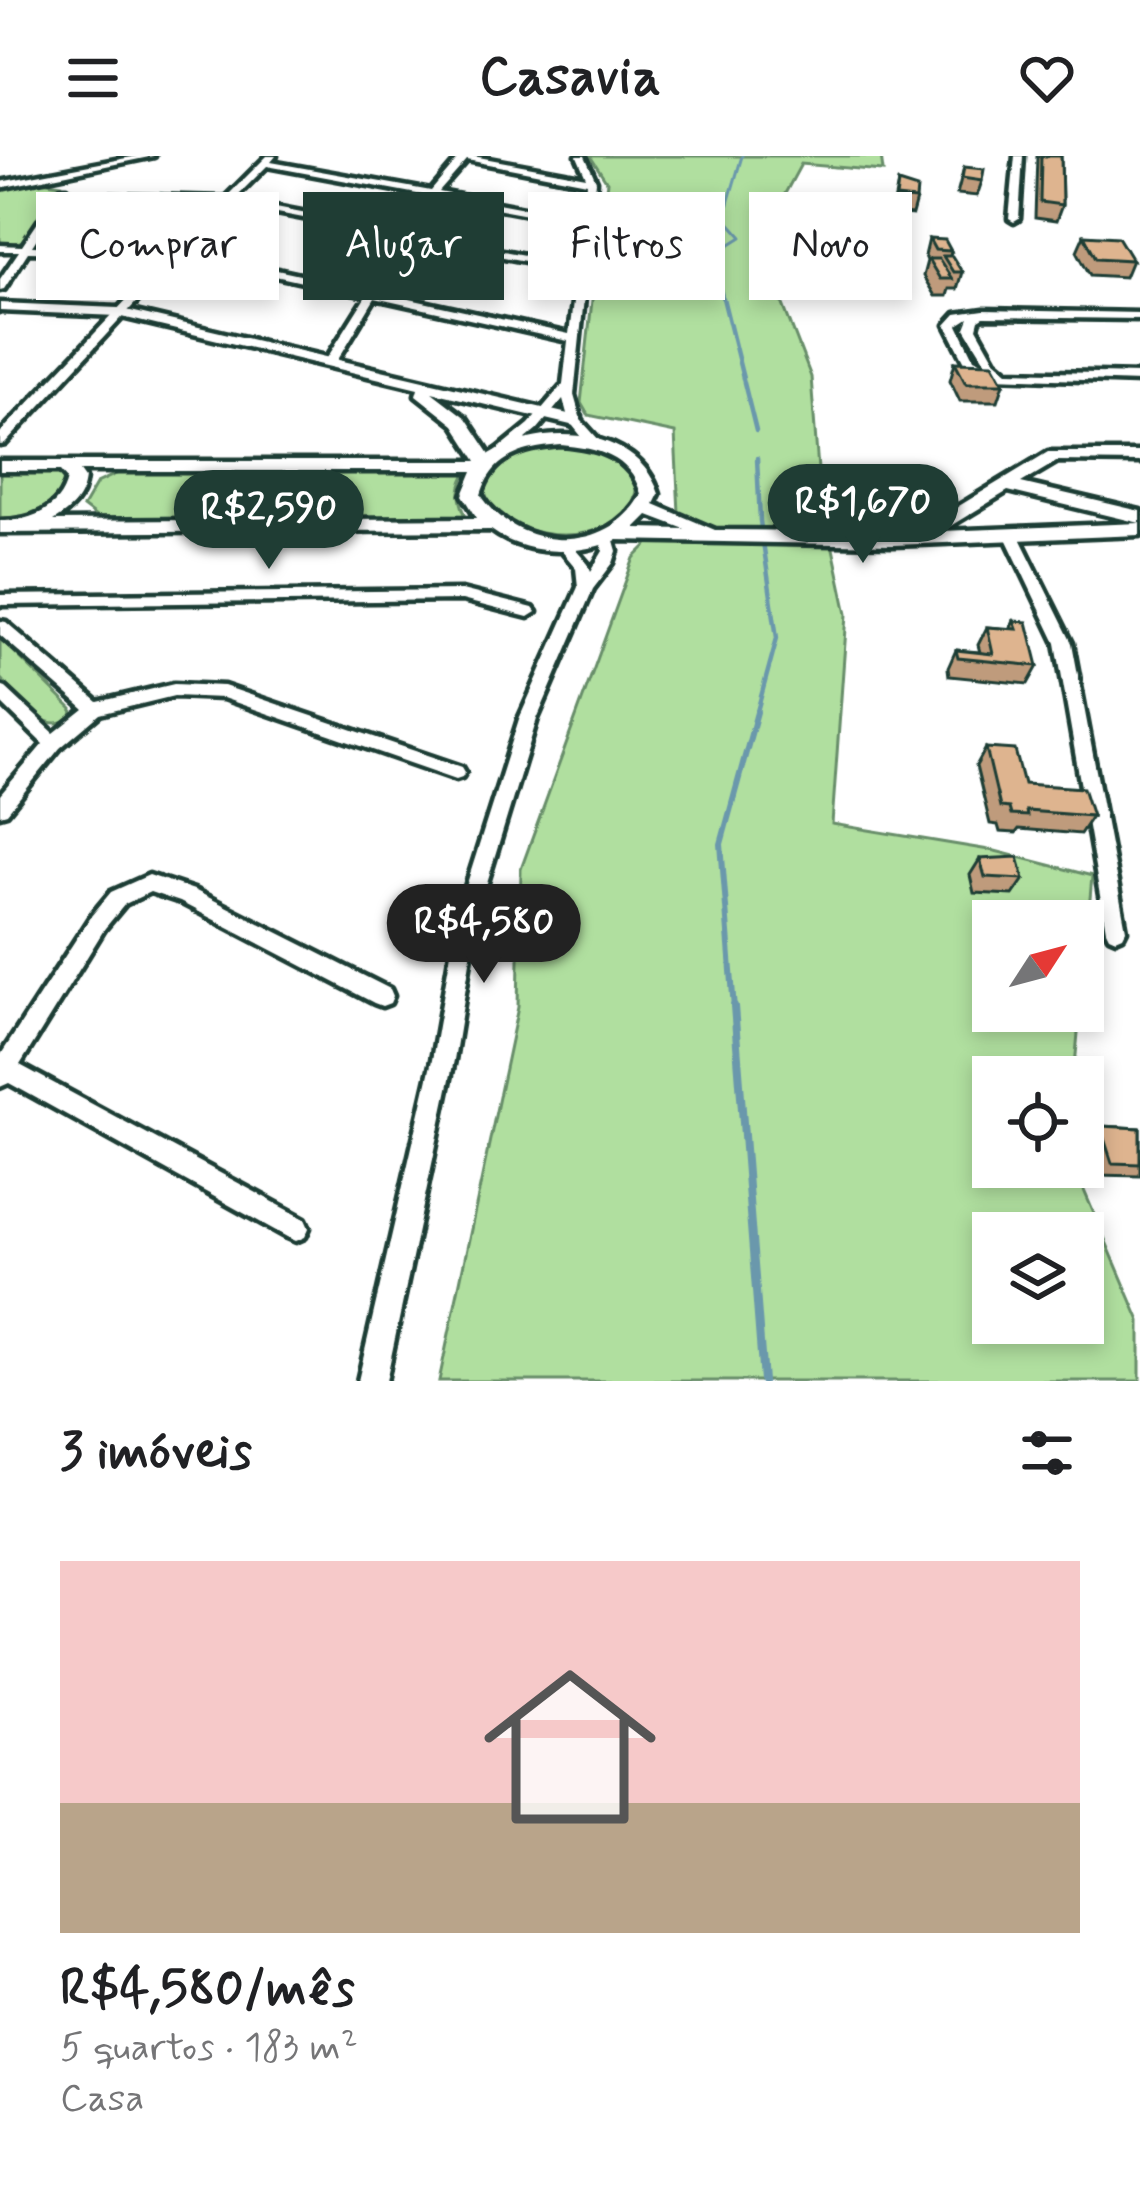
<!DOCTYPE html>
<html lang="pt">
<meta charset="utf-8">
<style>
:root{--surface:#fff;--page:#f6f6f6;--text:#202124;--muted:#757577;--line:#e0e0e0;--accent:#1f3d34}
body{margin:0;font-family:Mynerve,sans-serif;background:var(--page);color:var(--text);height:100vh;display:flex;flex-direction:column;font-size:45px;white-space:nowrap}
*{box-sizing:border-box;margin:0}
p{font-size:39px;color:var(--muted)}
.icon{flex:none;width:66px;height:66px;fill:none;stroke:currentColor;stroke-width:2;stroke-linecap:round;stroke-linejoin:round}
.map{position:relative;height:1225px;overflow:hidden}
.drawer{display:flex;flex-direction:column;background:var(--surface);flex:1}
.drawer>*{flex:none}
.hud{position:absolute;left:36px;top:36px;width:1068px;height:108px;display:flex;gap:24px}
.needle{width:78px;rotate:54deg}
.buttons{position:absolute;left:972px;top:744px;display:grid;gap:24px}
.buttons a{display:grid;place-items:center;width:132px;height:132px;border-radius:0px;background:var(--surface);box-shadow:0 6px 18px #0003;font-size:60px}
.price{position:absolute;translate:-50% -102px;padding:0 27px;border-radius:42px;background:var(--accent);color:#fff;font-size:39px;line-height:78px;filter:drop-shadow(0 3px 6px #0008)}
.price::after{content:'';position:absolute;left:50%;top:72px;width:36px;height:27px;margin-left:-18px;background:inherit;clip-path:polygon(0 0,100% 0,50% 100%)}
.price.on{background:#222;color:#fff}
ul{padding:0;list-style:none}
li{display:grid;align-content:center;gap:24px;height:636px;padding:0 60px}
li+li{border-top:3px solid var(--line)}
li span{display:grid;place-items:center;height:372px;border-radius:0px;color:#555}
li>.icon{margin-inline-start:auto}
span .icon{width:216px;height:216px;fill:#fffc;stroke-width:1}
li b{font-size:51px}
h2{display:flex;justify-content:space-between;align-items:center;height:144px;padding:0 60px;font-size:51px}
.pill{padding:0 42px;border-radius:0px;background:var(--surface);box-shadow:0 6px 18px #0003;font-size:42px;line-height:108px}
.pill.on{background:var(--accent);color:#fff}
header{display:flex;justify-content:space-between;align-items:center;height:156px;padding:0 60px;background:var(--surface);font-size:54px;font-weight:700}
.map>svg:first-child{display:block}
.green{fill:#b0df9f;stroke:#688e6a;stroke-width:3;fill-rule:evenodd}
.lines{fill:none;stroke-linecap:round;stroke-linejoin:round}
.stream-far3{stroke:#6b98ac;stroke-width:3}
.stream-far2{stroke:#6b98ac;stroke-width:4.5}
.stream-far1{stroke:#6b98ac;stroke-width:6}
.stream{stroke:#6b98ac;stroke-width:8}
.minor-casing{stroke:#1f3d34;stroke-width:9}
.tertiary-casing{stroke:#1f3d34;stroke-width:9}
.minor{fill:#fff;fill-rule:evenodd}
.tertiary{fill:#fff;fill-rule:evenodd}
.wall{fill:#bf9b7b;stroke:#1f3d34;stroke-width:3}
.building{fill:#deb48f;stroke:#1f3d34;stroke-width:3}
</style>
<header><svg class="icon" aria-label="menu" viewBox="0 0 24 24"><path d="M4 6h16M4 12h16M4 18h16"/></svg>Casavia<svg class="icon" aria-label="heart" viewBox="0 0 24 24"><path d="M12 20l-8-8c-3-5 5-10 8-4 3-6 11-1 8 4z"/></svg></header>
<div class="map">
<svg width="1140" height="1225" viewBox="0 0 1140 1225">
<rect width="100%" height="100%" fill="#fff"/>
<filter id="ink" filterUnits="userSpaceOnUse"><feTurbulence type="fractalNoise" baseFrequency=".00833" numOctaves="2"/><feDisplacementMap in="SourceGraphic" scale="24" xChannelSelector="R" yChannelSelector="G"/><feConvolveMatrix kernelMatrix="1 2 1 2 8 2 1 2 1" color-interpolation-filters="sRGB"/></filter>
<g filter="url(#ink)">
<g class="green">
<path d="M 590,0 L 881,0 L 883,15 L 801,8 L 775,56 L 772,120 L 811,221 L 819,327 L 847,458 L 832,668 L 995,695 L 1092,720 L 1083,822 L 1083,765 L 993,765 L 993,855 L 1080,855 L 1074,921 L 993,921 L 993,1011 L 1074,1011 L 1140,1165 L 1140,1225 L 439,1225 L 518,851 L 521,713 L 634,402 L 679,357 L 675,277 L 588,259 L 581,247 L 593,135 L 669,118 L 705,116 L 701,109 C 671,110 639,123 619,97 L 623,81 L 615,81 L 594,108 L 607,26 ZM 993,1077 L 1083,1077 L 1083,1167 L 993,1167 Z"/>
<path d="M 40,25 L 61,28 L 24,85 L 0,91 L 0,32 Z"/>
<path d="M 546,289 C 575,289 650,297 634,343 C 630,355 620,363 609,369 C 523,409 415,318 546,289 Z"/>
<path d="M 469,312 C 458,330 457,341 466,360 L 100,364 L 83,351 L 97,327 L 125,314 Z"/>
<path d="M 0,313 L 62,314 L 70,325 C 52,356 36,361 0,362 Z"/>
<path d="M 0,482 L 72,553 L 71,562 C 43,581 19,541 0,522 Z"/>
</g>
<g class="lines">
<g class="stream-far3">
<path d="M 717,109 L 718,96 L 742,81 L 724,61 L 742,0"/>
<path d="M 716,114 L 724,145"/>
</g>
<g class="stream-far2">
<path d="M 723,142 L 756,275"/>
<path d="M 756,559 L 777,482 L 760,365 L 757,302"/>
</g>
<path class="stream-far1" d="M 734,853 L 721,688 L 757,556"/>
<path class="stream" d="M 734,850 L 763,1225"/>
<defs>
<g id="minor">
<path d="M 137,0 L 154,0 L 0,32 L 0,26 Z"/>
<path d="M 267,0 L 276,0 L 271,6 L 431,35 L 459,2 L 456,0 L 473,0 L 586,21 L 577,0 L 585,0 L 596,25 L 574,239 L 581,264 L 600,285 L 600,291 L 590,291 L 569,265 L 563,243 L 537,274 L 503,302 L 491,299 L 529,268 L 563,228 L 568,185 L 375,142 L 336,207 L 330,210 L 324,207 L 366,140 L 180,99 L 5,288 L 0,289 L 0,277 L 169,99 L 28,96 L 4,133 L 0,134 L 0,123 L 19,95 L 0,95 L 0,89 L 22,90 L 61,32 L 67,32 L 66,38 L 225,42 ZM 467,4 L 587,27 L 583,63 L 439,36 ZM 267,10 L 428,40 L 405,76 L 234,43 ZM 436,41 L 582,68 L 577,109 L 414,78 ZM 62,44 L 220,48 L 175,93 L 32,90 ZM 230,48 L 402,81 L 369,134 L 185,94 ZM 410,83 L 577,115 L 569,178 L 378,136 Z"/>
<path d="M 1015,0 L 1023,0 L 1019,63 L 1014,66 L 1009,63 Z"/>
<path d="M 984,154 L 1140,157 L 1140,163 L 984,161 L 979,164 L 977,172 L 995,204 L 1008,215 L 1140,218 L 1140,226 L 994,221 L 965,206 L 946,169 L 956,158 ZM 969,162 L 965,172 L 987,208 L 974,202 L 958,169 Z"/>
<path d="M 1011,374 L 1018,378 L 1072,487 L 1126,774 L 1123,780 L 1116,783 L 1109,780 L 1106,774 L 1056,487 L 1004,378 Z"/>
<path d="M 606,377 L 613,381 L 617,395 L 613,407 L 593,433 L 537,563 L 478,756 L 454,904 L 386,1225 L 358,1225 L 432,904 L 458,756 L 519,563 L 578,431 L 576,412 L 556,388 L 558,385 L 568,385 L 588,408 L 591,415 L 603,395 L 599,381 Z"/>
<path d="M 462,434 L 533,452 L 536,456 L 528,461 L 462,444 L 0,449 L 0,439 Z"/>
<path d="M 0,465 L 6,466 L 98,546 L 174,528 L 224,530 L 462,611 L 465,616 L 462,621 L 456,623 L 223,542 L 174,540 L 100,558 L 60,592 L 7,657 L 0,659 L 0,639 L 43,588 L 0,546 L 0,530 L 6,532 L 54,577 L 84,553 L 0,479 Z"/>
<path d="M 149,719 L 194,734 L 390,833 L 393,840 L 390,847 L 382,850 L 374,847 L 180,746 L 150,736 L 125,748 L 105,772 L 20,909 L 305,1063 L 309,1072 L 305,1081 L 296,1085 L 287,1081 L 9,927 L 0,931 L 0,900 L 91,760 L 111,736 Z"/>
</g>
<path id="tertiary" d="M 0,147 L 118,152 L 581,261 L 581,269 L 575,270 L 432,236 L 466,262 L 490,298 C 543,266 638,271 659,338 L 654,348 L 715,374 L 916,376 L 1048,296 L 1140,296 L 1140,306 L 1058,305 L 1021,327 L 1140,355 L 1140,367 L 1008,335 L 942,375 L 1140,367 L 1140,379 L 893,389 L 617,384 C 577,399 527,401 491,374 L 0,377 L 0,365 C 29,365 60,355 67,323 L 60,315 L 0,315 L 0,305 L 477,305 L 454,269 L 416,239 L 418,232 L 118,160 L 0,155 ZM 561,289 C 597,292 630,300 641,338 C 608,400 518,396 481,339 C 492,300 524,292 561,289 ZM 80,315 L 473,315 L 463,339 L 477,362 L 53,365 C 70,355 83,343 85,322 ZM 648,359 L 685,373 L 635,372 Z"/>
</defs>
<use href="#minor" class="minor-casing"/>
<use href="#tertiary" class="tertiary-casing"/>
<use href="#minor" class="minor"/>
<use href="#tertiary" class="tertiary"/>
</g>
<g class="wall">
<path d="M 1037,0 L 1061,0 L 1062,49 L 1056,65 L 1035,62 Z"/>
<path d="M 964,11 L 982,25 L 977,40 L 957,38 Z"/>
<path d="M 898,27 L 916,44 L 912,59 L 892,57 Z"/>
<path d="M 1084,79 L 1132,104 L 1125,121 L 1090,119 L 1077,95 Z"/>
<path d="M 929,83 L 951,95 L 950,100 L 962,116 L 957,133 L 949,133 L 947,140 L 935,140 L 923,120 L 927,105 L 925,100 Z"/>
<path d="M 955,206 L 1004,227 L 998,245 L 960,245 L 950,224 Z"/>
<path d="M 1014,465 L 1038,510 L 1028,528 L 949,520 L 948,512 L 956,494 L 980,496 L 978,489 L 987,471 L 1010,473 Z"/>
<path d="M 986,592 L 1024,628 L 1092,660 L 1080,678 L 1019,673 L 1016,677 L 1000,676 L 998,669 L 990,668 L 976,610 Z"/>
<path d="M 980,703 L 1024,723 L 1013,739 L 974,737 L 970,719 Z"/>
<path d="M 1100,970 L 1140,972 L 1140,1020 L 1095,1019 L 1084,982 Z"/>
</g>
<g class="building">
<path d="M 1041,0 L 1061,0 L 1062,49 L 1040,46 Z"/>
<path d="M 964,11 L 984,13 L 982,25 L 962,22 Z"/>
<path d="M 898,27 L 917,33 L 916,44 L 896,42 Z"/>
<path d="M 1084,79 L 1118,81 L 1132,104 L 1096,102 Z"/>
<path d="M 929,83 L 945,84 L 951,95 L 935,94 Z"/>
<path d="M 943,100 L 952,100 L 962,116 L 953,116 Z"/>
<path d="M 928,103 L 939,103 L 952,123 L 940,123 Z"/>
<path d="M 955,206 L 993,207 L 1004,227 L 966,227 Z"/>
<path d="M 1014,465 L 1027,466 L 1038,510 L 958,502 L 956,494 L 993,498 L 987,471 L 1017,473 Z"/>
<path d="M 986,592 L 1015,594 L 1024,628 L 1083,632 L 1092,660 L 1026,655 L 1027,660 L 1011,659 L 1009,652 L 1000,651 Z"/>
<path d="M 1018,701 L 1024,723 L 985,721 L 980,703 Z"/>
<path d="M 1100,970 L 1140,972 L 1140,1008 L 1112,1007 Z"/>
</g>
</g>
</svg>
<div class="buttons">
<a><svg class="needle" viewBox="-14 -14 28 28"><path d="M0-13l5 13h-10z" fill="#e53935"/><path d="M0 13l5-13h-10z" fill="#757577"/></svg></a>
<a><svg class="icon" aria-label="locate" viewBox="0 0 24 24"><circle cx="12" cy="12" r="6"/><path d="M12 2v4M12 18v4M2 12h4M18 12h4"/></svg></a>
<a><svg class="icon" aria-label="layers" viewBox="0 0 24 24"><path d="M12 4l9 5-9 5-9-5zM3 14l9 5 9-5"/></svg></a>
</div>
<b class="price" style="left:863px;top:410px">R$1,670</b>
<b class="price" style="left:269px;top:416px">R$2,590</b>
<b class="price on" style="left:484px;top:830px">R$4,580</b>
<div class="hud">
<a class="pill">Comprar</a>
<a class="pill on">Alugar</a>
<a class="pill">Filtros</a>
<a class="pill">Novo</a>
</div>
</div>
<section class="drawer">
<h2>3 imóveis<svg class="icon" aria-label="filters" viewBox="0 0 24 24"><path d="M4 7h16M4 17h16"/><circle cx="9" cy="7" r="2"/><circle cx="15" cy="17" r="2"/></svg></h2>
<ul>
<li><span style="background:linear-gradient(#f6c9c9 65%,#b9a48a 0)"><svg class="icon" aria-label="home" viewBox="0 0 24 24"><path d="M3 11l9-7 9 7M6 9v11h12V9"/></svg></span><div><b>R$4,580/mês</b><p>5 quartos · 183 m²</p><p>Casa</p></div></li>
</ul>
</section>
